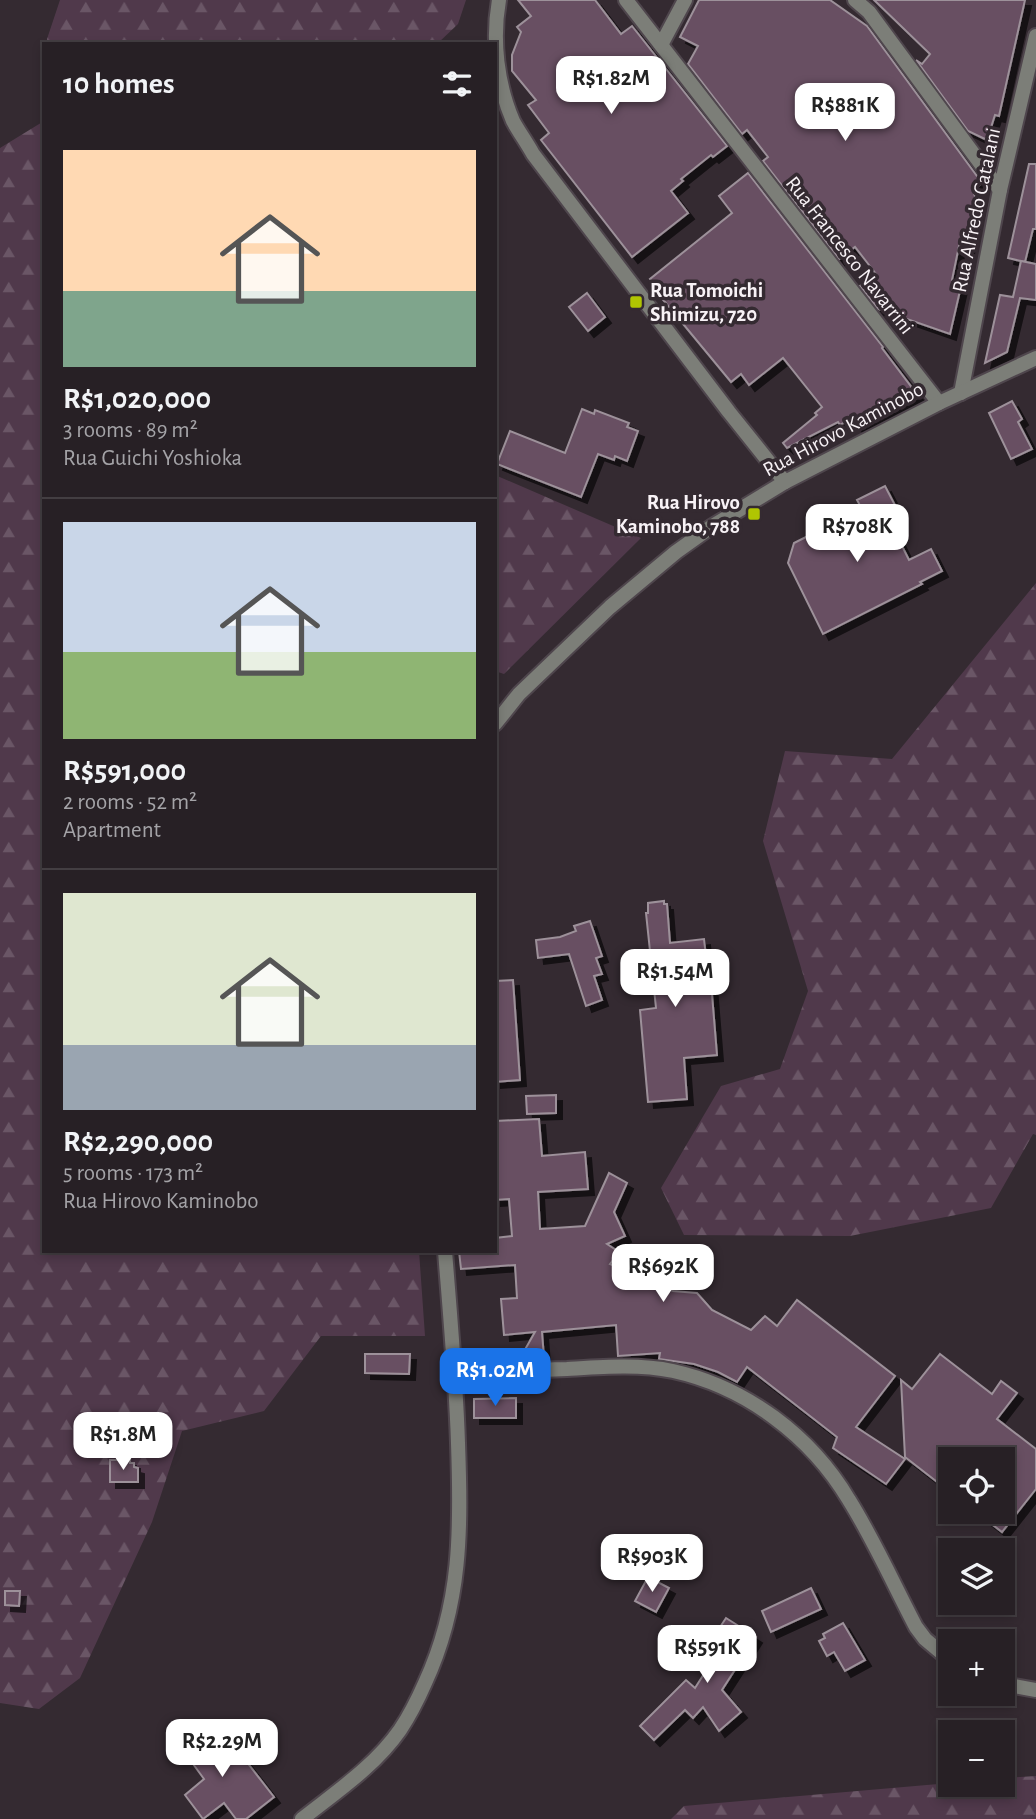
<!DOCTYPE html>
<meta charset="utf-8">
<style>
:root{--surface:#272025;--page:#2f282d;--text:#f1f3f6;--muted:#a4a3a7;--line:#433e42;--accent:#1a73e8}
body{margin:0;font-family:"Alegreya Sans",sans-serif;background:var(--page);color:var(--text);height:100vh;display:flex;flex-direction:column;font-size:26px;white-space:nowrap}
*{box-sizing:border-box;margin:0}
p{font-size:23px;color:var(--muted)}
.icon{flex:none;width:38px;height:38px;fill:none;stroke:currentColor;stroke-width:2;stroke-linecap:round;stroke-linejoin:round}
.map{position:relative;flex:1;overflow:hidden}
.side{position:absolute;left:42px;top:42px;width:455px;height:1211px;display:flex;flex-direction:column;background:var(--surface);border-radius:0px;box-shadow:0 4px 10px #0003,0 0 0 2px var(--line)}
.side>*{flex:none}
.fabs{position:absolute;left:938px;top:1447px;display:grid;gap:14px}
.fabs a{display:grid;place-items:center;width:77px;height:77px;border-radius:0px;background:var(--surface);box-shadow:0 4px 10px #0003,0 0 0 2px var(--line);font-size:35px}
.price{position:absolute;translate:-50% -60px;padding:0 16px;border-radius:14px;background:#fff;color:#222;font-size:23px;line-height:46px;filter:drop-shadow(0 2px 4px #0008)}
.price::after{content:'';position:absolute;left:50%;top:42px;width:21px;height:16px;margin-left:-10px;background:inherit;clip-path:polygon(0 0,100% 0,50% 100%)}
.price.active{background:var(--accent);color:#fff}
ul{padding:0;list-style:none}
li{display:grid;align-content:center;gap:14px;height:371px;padding:0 21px}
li+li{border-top:2px solid var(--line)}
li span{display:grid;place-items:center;height:217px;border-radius:0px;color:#555}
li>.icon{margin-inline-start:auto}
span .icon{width:126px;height:126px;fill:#fffc;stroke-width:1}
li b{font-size:30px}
h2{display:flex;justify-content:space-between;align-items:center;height:84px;padding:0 21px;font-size:30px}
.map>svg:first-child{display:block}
.forest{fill:url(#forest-firs)}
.building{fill:#684f62;stroke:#9d919a;stroke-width:2;filter:url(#shadow)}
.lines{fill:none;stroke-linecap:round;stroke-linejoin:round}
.street-casing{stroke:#4f464d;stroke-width:18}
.street{stroke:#7c7e78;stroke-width:14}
.poi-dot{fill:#b0c502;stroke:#342a31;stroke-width:2.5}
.labels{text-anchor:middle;stroke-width:7;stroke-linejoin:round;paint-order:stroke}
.street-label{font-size:21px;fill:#f8f2f6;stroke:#342a31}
.poi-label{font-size:21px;font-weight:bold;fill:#f8f2f6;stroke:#342a31;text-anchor:start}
</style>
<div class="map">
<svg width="1036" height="1819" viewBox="0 0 1036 1819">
<defs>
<pattern id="forest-firs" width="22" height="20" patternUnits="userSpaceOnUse" patternTransform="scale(1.75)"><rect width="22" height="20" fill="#50394b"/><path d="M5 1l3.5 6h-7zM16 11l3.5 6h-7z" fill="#6a5666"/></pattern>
<filter id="shadow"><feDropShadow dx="6" dy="6" stdDeviation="0" flood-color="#0009"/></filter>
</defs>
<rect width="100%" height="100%" fill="#342a31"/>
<g class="forest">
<path d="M 60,0 L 466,0 L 458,24 L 437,44 L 48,44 L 47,39 Z"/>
<path d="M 44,121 L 44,1251 L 419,1251 L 425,1336 L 321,1336 L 264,1411 L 182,1431 L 152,1522 L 80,1678 L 39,1709 L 0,1703 L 0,148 Z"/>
<path d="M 495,475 L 641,538 L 504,674 L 495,671 Z"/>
<path d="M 1036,583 L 1036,1135 L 1033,1134 L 991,1208 L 850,1236 L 684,1235 L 661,1188 L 721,1086 L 780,1069 L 808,991 L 763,841 L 785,751 L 892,759 Z"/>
<path d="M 1036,1776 L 1036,1819 L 671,1819 L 684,1806 L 950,1783 L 950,1785 L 1003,1785 L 1003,1778 Z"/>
</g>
<g class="building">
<path d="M 518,0 L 595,0 L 621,34 L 632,26 L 727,146 L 713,157 L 711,155 L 681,179 L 683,181 L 671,191 L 688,213 L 632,257 L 541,140 L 549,133 L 528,105 L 536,100 L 512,71 L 512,55 L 521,32 L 517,27 L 531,16 Z"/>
<path d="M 699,0 L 830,0 L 867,26 L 982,183 L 973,190 L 978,206 L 968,248 L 959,246 L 952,280 L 962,282 L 950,334 L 878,309 L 860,286 L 876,274 L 855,247 L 839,259 L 763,161 L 768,157 L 747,130 L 742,134 L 688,64 L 698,46 L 680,37 Z"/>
<path d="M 874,0 L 1025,0 L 999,116 L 995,115 L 987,140 L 968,131 L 916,60 L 922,64 L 930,54 Z"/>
<path d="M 1029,164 L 1036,164 L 1036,229 L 1033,229 L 1025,262 L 1008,258 Z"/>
<path d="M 748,173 L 883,347 L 882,348 L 919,397 L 858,428 L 851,419 L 840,425 L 838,422 L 787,448 L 783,443 L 817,415 L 815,413 L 822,407 L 783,358 L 749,385 L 741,374 L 731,382 L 655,290 L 657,288 L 650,279 L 732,213 L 719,196 Z"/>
<path d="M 1021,261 L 1036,264 L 1036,300 L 1020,298 L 1007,352 L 985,363 L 1000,295 L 1013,297 Z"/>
<path d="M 587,293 L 605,317 L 588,331 L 569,307 Z"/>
<path d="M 1012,401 L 1022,419 L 1018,422 L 1032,449 L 1011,459 L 989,413 Z"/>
<path d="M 582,409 L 594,414 L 595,410 L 629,423 L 627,427 L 638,431 L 627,461 L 615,456 L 614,460 L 598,454 L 581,497 L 497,464 L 510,431 L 565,453 Z"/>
<path d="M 885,486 L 899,513 L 888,518 L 909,560 L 931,549 L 942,571 L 920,582 L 922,584 L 823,634 L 788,563 L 794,543 L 862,509 L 857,500 Z"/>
<path d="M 664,901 L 664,904 L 667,904 L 670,943 L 704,939 L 709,983 L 711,982 L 717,1055 L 684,1058 L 687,1099 L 648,1102 L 640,1010 L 656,1008 L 646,913 L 648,913 L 648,903 Z"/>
<path d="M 590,921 L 602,956 L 596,958 L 602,974 L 594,976 L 602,1000 L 586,1006 L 569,954 L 538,958 L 536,940 L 560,937 L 576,931 L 574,926 Z"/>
<path d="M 513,980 L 520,1080 L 495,1082 L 495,981 Z"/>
<path d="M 556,1095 L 556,1113 L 527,1114 L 526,1096 Z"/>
<path d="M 539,1119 L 542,1156 L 585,1152 L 588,1189 L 538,1192 L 540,1229 L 585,1226 L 609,1173 L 627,1183 L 614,1212 L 625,1236 L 607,1244 L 619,1252 L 610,1264 L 673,1291 L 697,1293 L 712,1310 L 751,1330 L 765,1316 L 777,1326 L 797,1300 L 895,1376 L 856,1427 L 905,1459 L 886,1484 L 833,1448 L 837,1437 L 747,1367 L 737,1382 L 718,1372 L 694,1364 L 659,1359 L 660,1353 L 618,1356 L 616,1325 L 542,1332 L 544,1358 L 519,1360 L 535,1332 L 504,1335 L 501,1299 L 517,1298 L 515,1265 L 461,1269 L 459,1251 L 495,1251 L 495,1238 L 512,1236 L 509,1199 L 495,1200 L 495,1121 Z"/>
<path d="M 365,1354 L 410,1354 L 409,1374 L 365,1373 Z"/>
<path d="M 940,1354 L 992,1394 L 1001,1381 L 1017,1393 L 997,1419 L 1036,1449 L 1036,1489 L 1002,1532 L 976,1512 L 1003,1512 L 1003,1460 L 950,1460 L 950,1492 L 905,1457 L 901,1380 L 912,1389 Z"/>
<path d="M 516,1398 L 516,1418 L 474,1418 L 474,1399 Z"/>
<path d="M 110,1460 L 130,1460 L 130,1463 L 134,1463 L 134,1467 L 138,1468 L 138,1482 L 110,1482 Z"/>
<path d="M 648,1577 L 669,1588 L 656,1612 L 635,1601 Z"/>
<path d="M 811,1588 L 821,1609 L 771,1632 L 762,1611 Z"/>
<path d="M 5,1591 L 20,1591 L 19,1606 L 5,1605 Z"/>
<path d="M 726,1618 L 756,1637 L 722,1690 L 741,1712 L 719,1731 L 703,1707 L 693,1718 L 685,1710 L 654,1740 L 640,1726 L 686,1680 L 695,1688 L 721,1647 L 711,1641 Z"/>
<path d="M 843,1623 L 865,1660 L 845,1671 L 834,1652 L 827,1656 L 819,1641 L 825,1638 L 823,1634 Z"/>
<path d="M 185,1725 L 203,1749 L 218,1737 L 233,1756 L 239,1752 L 274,1797 L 246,1819 L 236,1819 L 224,1803 L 203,1819 L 185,1795 L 204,1779 L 172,1735 Z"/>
</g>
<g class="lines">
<defs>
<g id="street">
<path d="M 499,0 C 492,40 497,84 513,121 C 519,132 527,143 533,154 L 729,412 L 785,482"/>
<path d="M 626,0 L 939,403"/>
<path d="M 855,0 L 869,12 L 1000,190"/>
<path d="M 661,45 L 685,0"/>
<path d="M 961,393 L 1000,190 L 1036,36"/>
<path d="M 495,724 L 519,694 L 610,607 L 676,552 L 711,527 L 785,482 L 939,403 L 1036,358"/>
<path d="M 456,1374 C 493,1372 530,1370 567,1369 C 602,1367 638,1364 673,1371 C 746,1387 811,1436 849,1500 C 874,1540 894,1585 916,1627 L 925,1639 L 950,1660"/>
<path d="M 1003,1684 L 1036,1690"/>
<path d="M 302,1819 C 336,1792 375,1766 400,1730 C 410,1715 418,1699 425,1683 C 462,1603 461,1528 458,1443 C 456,1379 450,1315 445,1251"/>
</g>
</defs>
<use href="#street" class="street-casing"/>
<use href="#street" class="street"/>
</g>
<g class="poi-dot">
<rect x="629" y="295" width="14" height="14" rx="3.5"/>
<rect x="747" y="507" width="14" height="14" rx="3.5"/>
</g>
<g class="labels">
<g class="street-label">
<text transform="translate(976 210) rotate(-78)" y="7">Rua Alfredo Catalani</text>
<text transform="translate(850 255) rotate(52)" y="7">Rua Francesco Navarrini</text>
<text transform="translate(843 429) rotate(-28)" y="7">Rua Hirovo Kaminobo</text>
</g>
<g class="poi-label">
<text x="650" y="297">Rua Tomoichi<tspan x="650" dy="24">Shimizu, 720</tspan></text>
<text x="740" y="509" text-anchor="end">Rua Hirovo<tspan x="740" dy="24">Kaminobo, 788</tspan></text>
</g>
</g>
</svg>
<div class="fabs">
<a><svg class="icon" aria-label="locate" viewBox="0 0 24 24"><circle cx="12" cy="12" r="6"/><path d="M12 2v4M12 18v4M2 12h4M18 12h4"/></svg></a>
<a><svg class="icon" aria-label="layers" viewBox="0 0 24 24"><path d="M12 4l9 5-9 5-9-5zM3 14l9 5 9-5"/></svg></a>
<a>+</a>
<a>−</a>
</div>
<b class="price" style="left:611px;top:116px">R$1.82M</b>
<b class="price" style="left:845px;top:143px">R$881K</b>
<b class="price" style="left:857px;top:564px">R$708K</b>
<b class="price" style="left:675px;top:1009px">R$1.54M</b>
<b class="price" style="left:663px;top:1304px">R$692K</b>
<b class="price active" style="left:495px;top:1408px">R$1.02M</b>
<b class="price" style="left:123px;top:1472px">R$1.8M</b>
<b class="price" style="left:652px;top:1594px">R$903K</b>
<b class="price" style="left:707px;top:1685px">R$591K</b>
<b class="price" style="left:222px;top:1779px">R$2.29M</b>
<section class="side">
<h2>10 homes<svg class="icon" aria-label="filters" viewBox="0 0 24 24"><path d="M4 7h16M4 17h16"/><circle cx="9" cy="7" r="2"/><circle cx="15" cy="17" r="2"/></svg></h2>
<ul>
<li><span style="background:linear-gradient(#ffd9b3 65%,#7fa58c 0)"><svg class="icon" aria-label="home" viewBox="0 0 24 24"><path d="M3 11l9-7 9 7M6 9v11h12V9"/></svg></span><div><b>R$1,020,000</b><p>3 rooms · 89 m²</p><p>Rua Guichi Yoshioka</p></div></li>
<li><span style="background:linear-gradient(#c9d6e8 60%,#8fb573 0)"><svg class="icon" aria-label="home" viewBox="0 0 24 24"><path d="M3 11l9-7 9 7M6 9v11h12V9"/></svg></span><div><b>R$591,000</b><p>2 rooms · 52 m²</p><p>Apartment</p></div></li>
<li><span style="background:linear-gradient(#dfe7d0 70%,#9aa5b1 0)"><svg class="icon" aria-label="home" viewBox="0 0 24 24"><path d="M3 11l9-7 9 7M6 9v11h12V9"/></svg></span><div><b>R$2,290,000</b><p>5 rooms · 173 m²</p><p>Rua Hirovo Kaminobo</p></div></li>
</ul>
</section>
</div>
